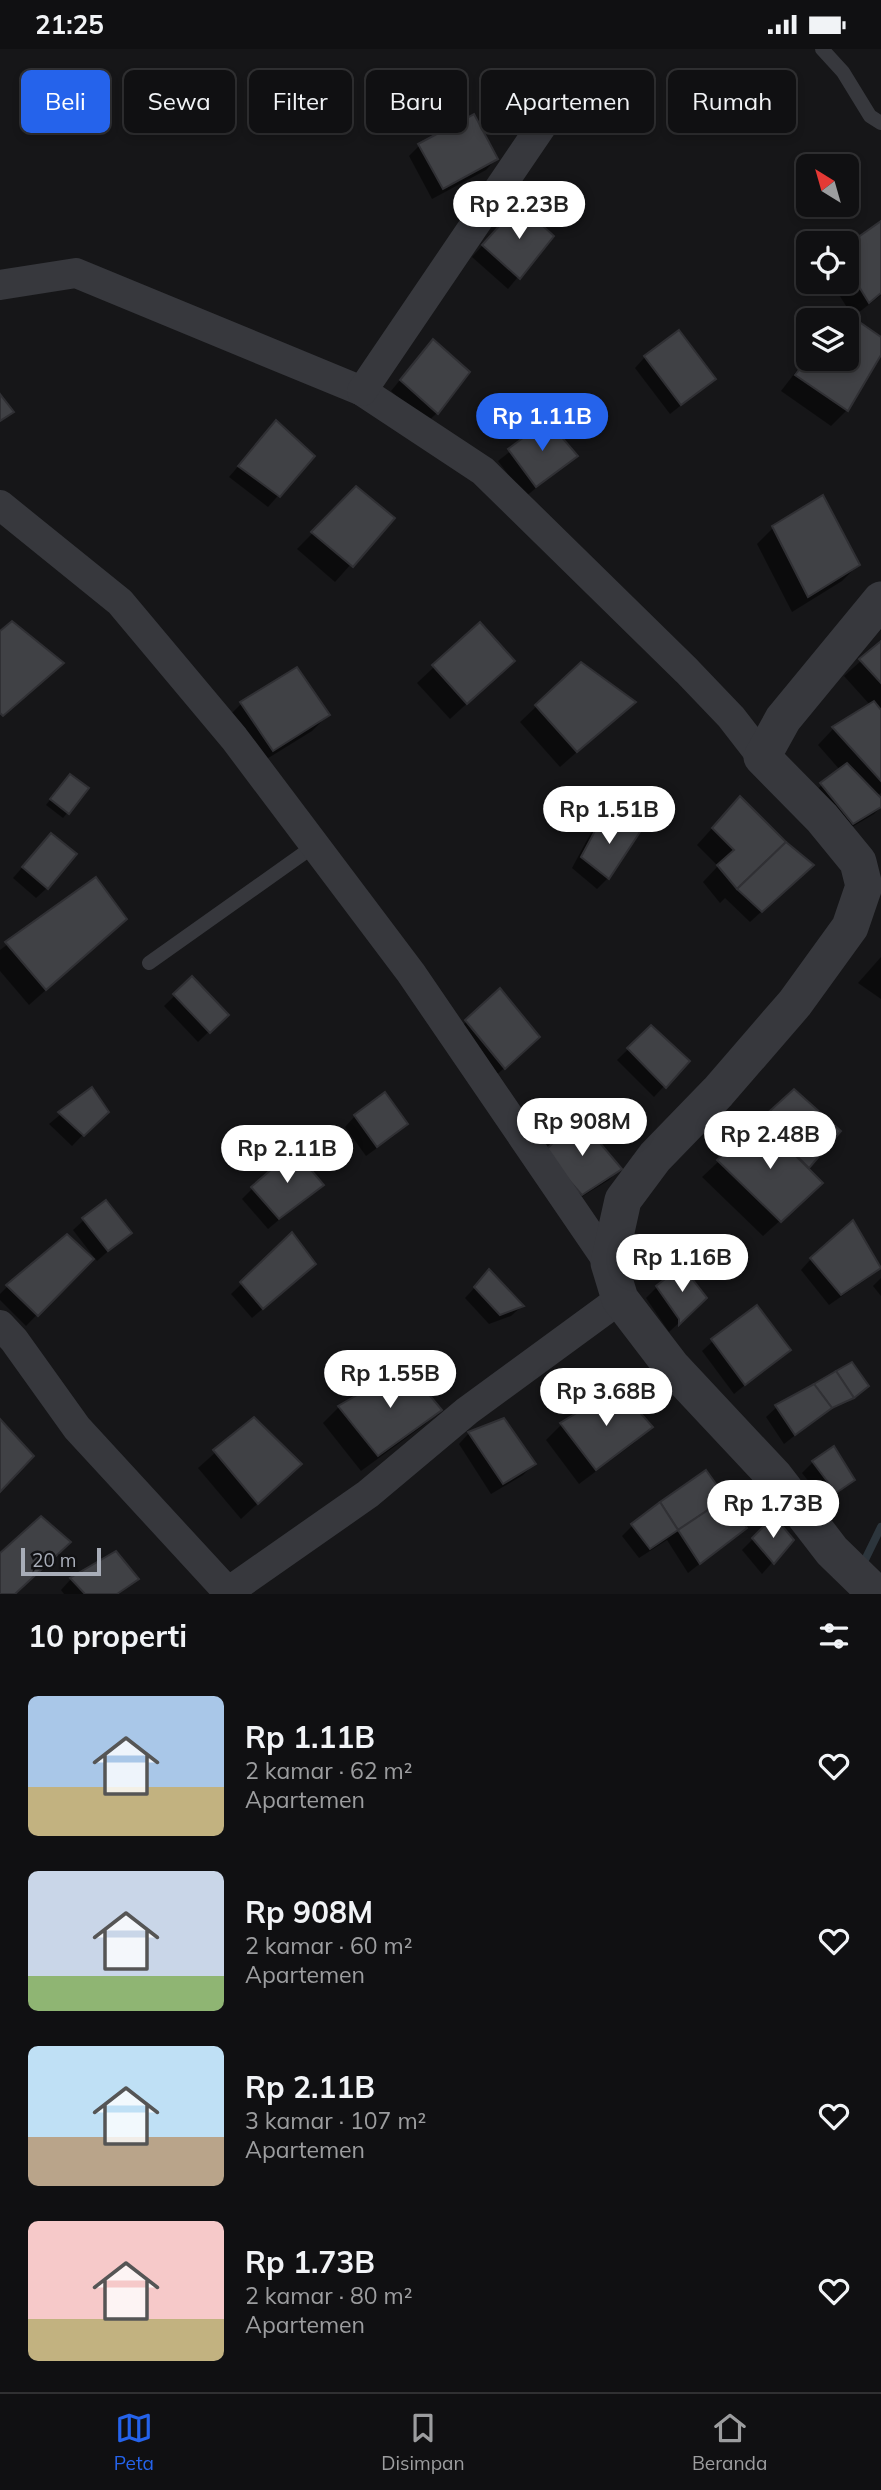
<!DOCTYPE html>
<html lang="id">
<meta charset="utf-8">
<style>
:root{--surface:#101012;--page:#1e1e20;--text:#f1f3f6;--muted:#9c9d9f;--line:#303032;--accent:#2563eb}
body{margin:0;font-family:Mulish,sans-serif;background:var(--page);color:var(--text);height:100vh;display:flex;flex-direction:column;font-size:26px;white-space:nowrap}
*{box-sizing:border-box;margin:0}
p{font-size:23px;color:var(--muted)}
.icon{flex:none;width:38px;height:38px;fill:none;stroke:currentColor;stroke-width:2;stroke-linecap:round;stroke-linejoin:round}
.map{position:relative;height:1545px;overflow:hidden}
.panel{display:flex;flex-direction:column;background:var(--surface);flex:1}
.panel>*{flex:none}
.top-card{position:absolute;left:21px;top:21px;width:840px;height:63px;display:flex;gap:14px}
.needle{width:46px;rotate:323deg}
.buttons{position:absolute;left:796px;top:105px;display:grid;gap:14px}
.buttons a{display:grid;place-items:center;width:63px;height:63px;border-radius:10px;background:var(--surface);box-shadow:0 4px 10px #0003,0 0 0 2px var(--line);font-size:35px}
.scale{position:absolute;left:21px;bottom:18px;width:80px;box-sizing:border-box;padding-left:7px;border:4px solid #a8adb8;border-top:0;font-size:19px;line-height:24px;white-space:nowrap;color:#a8adb8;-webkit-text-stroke:5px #111113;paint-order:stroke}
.price{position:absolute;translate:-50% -60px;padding:0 16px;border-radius:24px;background:#fff;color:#222;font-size:23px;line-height:46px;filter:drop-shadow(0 2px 4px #0008)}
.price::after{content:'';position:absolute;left:50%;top:42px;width:21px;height:16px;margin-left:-10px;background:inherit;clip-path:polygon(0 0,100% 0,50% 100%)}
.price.active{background:var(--accent);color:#fff}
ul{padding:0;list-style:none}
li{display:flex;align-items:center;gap:21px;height:175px;padding:0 28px}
li span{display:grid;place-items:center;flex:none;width:196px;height:140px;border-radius:10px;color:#555}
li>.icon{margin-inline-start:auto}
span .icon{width:84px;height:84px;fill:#fffc;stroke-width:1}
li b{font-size:30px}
h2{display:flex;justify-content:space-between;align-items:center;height:84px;padding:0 28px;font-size:30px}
.pill{padding:0 24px;border-radius:10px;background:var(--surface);box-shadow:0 4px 10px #0003,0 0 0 2px var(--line);font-size:24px;line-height:63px}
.pill.active{background:var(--accent);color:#fff}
.status{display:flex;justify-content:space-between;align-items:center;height:49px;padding:0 35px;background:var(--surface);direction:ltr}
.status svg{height:19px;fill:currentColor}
.dock{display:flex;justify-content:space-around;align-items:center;height:98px;border-top:2px solid var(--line);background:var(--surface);font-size:19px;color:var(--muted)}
.dock a{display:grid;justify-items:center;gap:4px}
.dock .active{color:var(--accent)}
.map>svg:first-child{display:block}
.shadow{fill:#0007}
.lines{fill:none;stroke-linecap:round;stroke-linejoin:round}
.stream{stroke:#2c353c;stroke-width:8}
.building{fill:#404145;stroke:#303034;stroke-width:2}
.service{stroke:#37383d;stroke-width:14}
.minor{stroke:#37383d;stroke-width:30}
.tertiary{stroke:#37383d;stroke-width:37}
</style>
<div class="status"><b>21:25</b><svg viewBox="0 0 49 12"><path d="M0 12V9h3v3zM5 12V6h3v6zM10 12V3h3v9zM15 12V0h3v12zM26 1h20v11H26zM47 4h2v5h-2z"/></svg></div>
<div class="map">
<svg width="881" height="1545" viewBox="0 0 881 1545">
<rect width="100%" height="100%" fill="#161618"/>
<g class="shadow">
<path d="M 420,96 L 496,110 L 486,121 L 432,150 L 409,107 Z"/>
<path d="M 508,168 L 551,188 L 508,240 L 472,208 Z"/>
<path d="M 881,174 L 881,246 L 853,268 L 831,233 L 847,233 L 847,198 Z"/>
<path d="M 845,265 L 881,291 L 881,302 L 847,361 L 831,377 L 781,342 L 808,307 L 808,310 L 847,310 L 847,271 L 839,271 Z"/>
<path d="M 423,303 L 437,364 L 426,374 L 391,342 Z"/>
<path d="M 645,308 L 714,330 L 670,365 L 635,319 Z"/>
<path d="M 276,373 L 313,407 L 268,458 L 229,428 Z"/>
<path d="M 547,373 L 576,407 L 525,448 L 498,412 Z"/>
<path d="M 356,440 L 392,469 L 335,533 L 297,500 Z"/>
<path d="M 773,479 L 858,516 L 842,532 L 792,563 L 757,495 Z"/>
<path d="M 480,575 L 497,627 L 450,670 L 417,634 Z"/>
<path d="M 881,594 L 881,744 L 877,747 L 881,752 L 881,758 L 874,765 L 842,784 L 810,746 L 840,721 L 818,696 L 833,680 L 871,657 L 844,627 Z"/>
<path d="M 581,615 L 633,653 L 560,718 L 520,673 Z"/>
<path d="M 297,620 L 328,666 L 312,682 L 257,716 L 225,671 L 241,655 Z"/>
<path d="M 65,732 L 87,740 L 63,769 L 46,756 Z"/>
<path d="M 724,766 L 801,827 L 750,873 L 725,849 L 720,854 L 703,833 L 718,817 L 697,796 Z"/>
<path d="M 603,769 L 608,829 L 597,840 L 572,819 L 593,780 Z"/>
<path d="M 41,797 L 47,839 L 36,849 L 13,829 Z"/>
<path d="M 95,830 L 109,885 L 29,956 L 0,922 L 0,901 Z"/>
<path d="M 881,908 L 881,950 L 858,934 Z"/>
<path d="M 192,930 L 226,966 L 198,993 L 164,957 Z"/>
<path d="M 467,972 L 527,999 L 493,1029 L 456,983 Z"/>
<path d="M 651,978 L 687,1012 L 654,1048 L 617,1011 Z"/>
<path d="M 91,1040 L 106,1062 L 72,1097 L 49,1075 Z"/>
<path d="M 794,1042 L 839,1082 L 806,1120 L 804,1150 L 763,1187 L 702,1128 Z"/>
<path d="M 355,1067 L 406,1075 L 395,1086 L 366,1107 L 345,1078 Z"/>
<path d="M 535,1115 L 619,1120 L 609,1131 L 570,1155 Z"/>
<path d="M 321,1136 L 268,1180 L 242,1150 L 253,1139 Z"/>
<path d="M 84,1171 L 130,1183 L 97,1212 L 73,1181 Z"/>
<path d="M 292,1186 L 303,1225 L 252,1269 L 231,1245 Z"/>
<path d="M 91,1210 L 26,1277 L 0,1251 L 0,1245 L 8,1237 Z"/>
<path d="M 811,1210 L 878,1218 L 868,1229 L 829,1256 L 801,1221 Z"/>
<path d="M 881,1229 L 881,1247 L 873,1237 Z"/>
<path d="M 479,1234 L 522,1257 L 511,1267 L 489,1275 L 465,1249 Z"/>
<path d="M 657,1238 L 694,1260 L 669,1283 L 646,1249 Z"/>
<path d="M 713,1292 L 788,1301 L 734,1345 L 702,1302 Z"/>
<path d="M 406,1321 L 440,1361 L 424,1376 L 361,1422 L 323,1374 L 339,1358 Z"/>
<path d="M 862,1342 L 848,1353 L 825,1363 L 784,1395 L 766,1368 L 777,1358 Z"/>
<path d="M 253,1370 L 283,1431 L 241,1470 L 198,1419 Z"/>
<path d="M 562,1375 L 650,1378 L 634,1394 L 579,1435 L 546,1391 Z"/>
<path d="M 469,1384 L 534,1415 L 523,1426 L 491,1445 L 459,1395 Z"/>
<path d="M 813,1413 L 853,1430 L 825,1453 L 802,1424 Z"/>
<path d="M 774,1469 L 792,1491 L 762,1525 L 742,1501 Z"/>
<path d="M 633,1476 L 745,1479 L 688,1524 L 667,1491 L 639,1509 L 622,1487 Z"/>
<path d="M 115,1504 L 137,1530 L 119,1545 L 64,1545 L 61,1541 L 71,1530 Z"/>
</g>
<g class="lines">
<path class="stream" d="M 861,1519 L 881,1478"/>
</g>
<g class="building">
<path d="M 474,65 L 498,110 L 443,140 L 418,95 Z"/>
<path d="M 519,155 L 554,187 L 520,230 L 482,196 Z"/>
<path d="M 881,172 L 881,244 L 869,254 L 847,218 L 847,196 Z"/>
<path d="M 845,263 L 881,288 L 881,306 L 848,362 L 795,326 L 808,309 L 847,310 L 847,271 L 838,271 Z"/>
<path d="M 679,281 L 716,330 L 681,356 L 644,307 Z"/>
<path d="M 433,290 L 470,323 L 438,365 L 400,331 Z"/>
<path d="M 0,345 L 14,363 L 0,372 Z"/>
<path d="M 276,371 L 315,407 L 280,448 L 238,417 Z"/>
<path d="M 547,371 L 578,407 L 536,438 L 508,400 Z"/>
<path d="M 356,437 L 395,469 L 353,518 L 311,483 Z"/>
<path d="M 823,446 L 860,516 L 808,548 L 772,477 Z"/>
<path d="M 12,572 L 64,614 L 3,667 L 0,664 L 0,582 Z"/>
<path d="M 480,573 L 515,612 L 467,655 L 432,616 Z"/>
<path d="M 881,592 L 881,634 L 859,610 Z"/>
<path d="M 581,613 L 636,653 L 577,703 L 535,656 Z"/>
<path d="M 297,618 L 330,666 L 273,702 L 240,653 Z"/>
<path d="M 874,652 L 881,661 L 881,732 L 832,678 Z"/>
<path d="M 847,714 L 881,749 L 881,758 L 853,775 L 820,734 Z"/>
<path d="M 70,725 L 89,739 L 69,765 L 50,750 Z"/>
<path d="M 740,747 L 786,793 L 737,840 L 717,816 L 734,801 L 712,779 Z"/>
<path d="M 603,767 L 640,783 L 609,830 L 581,808 Z"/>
<path d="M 51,784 L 77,805 L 48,840 L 22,818 Z"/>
<path d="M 786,793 L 814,816 L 762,863 L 737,840 Z"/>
<path d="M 96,828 L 127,870 L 46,941 L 5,893 Z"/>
<path d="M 192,927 L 229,966 L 210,984 L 173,945 Z"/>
<path d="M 500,939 L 540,988 L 505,1020 L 465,971 Z"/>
<path d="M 651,976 L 690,1012 L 666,1039 L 627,999 Z"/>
<path d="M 92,1038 L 109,1063 L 84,1087 L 58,1063 Z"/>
<path d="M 794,1040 L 841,1082 L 809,1119 L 760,1071 Z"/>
<path d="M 385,1043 L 408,1075 L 377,1098 L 354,1066 Z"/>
<path d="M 578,1068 L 622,1120 L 582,1146 L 544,1103 Z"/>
<path d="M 760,1071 L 823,1134 L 781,1173 L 717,1111 Z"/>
<path d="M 294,1101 L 324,1136 L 279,1170 L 251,1138 Z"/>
<path d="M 106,1151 L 132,1184 L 108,1202 L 82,1169 Z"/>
<path d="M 853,1171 L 881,1219 L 841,1246 L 810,1209 Z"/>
<path d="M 292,1183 L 316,1215 L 263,1260 L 240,1233 Z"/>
<path d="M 67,1185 L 94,1210 L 38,1267 L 6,1236 Z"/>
<path d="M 682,1217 L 707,1249 L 679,1276 L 679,1270 L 656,1237 Z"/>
<path d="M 489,1220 L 524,1257 L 500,1266 L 474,1238 Z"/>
<path d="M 757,1256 L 791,1301 L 745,1336 L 711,1290 Z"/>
<path d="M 852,1313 L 869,1337 L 854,1349 L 836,1322 Z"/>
<path d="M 406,1318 L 442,1361 L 378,1407 L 338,1357 Z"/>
<path d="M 836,1322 L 854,1349 L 832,1359 L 814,1335 Z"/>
<path d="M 814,1335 L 832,1359 L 795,1386 L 775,1356 Z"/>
<path d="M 618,1339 L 653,1378 L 596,1421 L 560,1374 Z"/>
<path d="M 254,1368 L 302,1415 L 258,1455 L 213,1401 Z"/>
<path d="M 504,1369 L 536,1415 L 503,1435 L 468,1383 Z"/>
<path d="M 0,1370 L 34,1407 L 0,1443 Z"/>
<path d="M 834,1397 L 855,1431 L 836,1444 L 812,1412 Z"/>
<path d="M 706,1421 L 726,1449 L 678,1481 L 660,1453 Z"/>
<path d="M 726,1449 L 747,1479 L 700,1515 L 678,1481 Z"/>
<path d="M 660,1453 L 678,1481 L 650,1500 L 631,1475 Z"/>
<path d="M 41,1467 L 71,1493 L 15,1545 L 0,1545 L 0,1504 Z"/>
<path d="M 774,1467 L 794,1491 L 774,1515 L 752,1489 Z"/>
<path d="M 116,1502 L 139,1530 L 117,1545 L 85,1545 L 70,1529 Z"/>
</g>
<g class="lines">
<g class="service">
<path d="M 822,0 L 843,23 L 870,67 L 881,74"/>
<path d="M 149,914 L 314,797"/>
</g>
<g class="minor">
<path d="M 0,236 L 76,224 L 362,342 L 483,422 L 687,622 L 731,668 L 762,708"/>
<path d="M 362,342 L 543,75"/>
<path d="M 0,456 L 120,553 L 234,689 L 411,924 L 609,1214"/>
<path d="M 0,1276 L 14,1291 L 77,1379 L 228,1543 L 368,1445 L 467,1362 L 620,1250"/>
</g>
<path class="tertiary" d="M 867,1536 L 832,1502 L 775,1428 L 672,1318 L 620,1250 L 609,1214 L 623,1151 L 655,1108 L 718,1043 L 795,954 L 850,878 L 864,837 L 858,813 L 822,769 L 762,708 L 783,670 L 881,551"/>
</g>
</svg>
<div class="buttons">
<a><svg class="needle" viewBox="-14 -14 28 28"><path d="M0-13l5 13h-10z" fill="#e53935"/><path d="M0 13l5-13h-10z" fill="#9c9d9f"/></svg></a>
<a><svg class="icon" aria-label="locate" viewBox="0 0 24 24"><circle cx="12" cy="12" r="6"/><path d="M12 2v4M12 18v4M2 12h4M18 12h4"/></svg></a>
<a><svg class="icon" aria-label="layers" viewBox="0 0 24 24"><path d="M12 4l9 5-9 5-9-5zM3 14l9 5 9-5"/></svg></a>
</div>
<div class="scale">20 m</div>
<b class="price" style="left:519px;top:192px">Rp 2.23B</b>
<b class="price active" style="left:542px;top:404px">Rp 1.11B</b>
<b class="price" style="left:609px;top:797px">Rp 1.51B</b>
<b class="price" style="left:582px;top:1109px">Rp 908M</b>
<b class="price" style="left:770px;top:1122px">Rp 2.48B</b>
<b class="price" style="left:287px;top:1136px">Rp 2.11B</b>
<b class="price" style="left:682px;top:1245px">Rp 1.16B</b>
<b class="price" style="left:390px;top:1361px">Rp 1.55B</b>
<b class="price" style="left:606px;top:1379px">Rp 3.68B</b>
<b class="price" style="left:773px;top:1491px">Rp 1.73B</b>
<div class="top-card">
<a class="pill active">Beli</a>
<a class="pill">Sewa</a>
<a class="pill">Filter</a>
<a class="pill">Baru</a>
<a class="pill">Apartemen</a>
<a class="pill">Rumah</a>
</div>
</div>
<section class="panel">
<h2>10 properti<svg class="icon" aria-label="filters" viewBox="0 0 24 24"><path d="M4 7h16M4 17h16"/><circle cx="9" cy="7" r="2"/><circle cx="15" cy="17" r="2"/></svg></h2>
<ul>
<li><span style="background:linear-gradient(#a9c7e8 65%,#c2b280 0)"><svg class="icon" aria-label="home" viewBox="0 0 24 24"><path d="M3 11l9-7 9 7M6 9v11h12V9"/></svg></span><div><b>Rp 1.11B</b><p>2 kamar · 62 m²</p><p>Apartemen</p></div><svg class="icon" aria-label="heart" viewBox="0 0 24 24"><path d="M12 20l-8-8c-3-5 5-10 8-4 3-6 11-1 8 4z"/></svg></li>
<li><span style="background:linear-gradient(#c9d6e8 75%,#8fb573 0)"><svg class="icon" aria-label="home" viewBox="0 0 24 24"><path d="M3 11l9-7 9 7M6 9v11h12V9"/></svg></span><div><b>Rp 908M</b><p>2 kamar · 60 m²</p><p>Apartemen</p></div><svg class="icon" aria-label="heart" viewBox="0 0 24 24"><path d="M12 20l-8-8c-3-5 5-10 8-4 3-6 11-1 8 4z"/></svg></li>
<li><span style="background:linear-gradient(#bfe0f5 65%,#b9a48a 0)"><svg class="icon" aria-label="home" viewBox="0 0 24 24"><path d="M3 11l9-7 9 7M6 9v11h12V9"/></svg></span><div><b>Rp 2.11B</b><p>3 kamar · 107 m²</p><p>Apartemen</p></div><svg class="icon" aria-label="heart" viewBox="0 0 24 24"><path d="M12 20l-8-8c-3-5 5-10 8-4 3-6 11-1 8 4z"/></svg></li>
<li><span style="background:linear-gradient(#f6c9c9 70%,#c2b280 0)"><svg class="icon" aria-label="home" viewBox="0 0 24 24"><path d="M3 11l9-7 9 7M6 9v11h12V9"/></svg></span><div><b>Rp 1.73B</b><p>2 kamar · 80 m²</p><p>Apartemen</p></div><svg class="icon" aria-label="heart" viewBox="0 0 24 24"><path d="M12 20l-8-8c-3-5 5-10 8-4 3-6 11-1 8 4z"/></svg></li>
</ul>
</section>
<nav class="dock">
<a class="active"><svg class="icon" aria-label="map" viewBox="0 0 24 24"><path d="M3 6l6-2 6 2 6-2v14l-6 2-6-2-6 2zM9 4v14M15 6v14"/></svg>Peta</a>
<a><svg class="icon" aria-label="saved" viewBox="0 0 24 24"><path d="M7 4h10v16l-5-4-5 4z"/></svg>Disimpan</a>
<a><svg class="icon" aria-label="home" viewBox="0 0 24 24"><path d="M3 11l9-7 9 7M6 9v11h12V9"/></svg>Beranda</a>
</nav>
